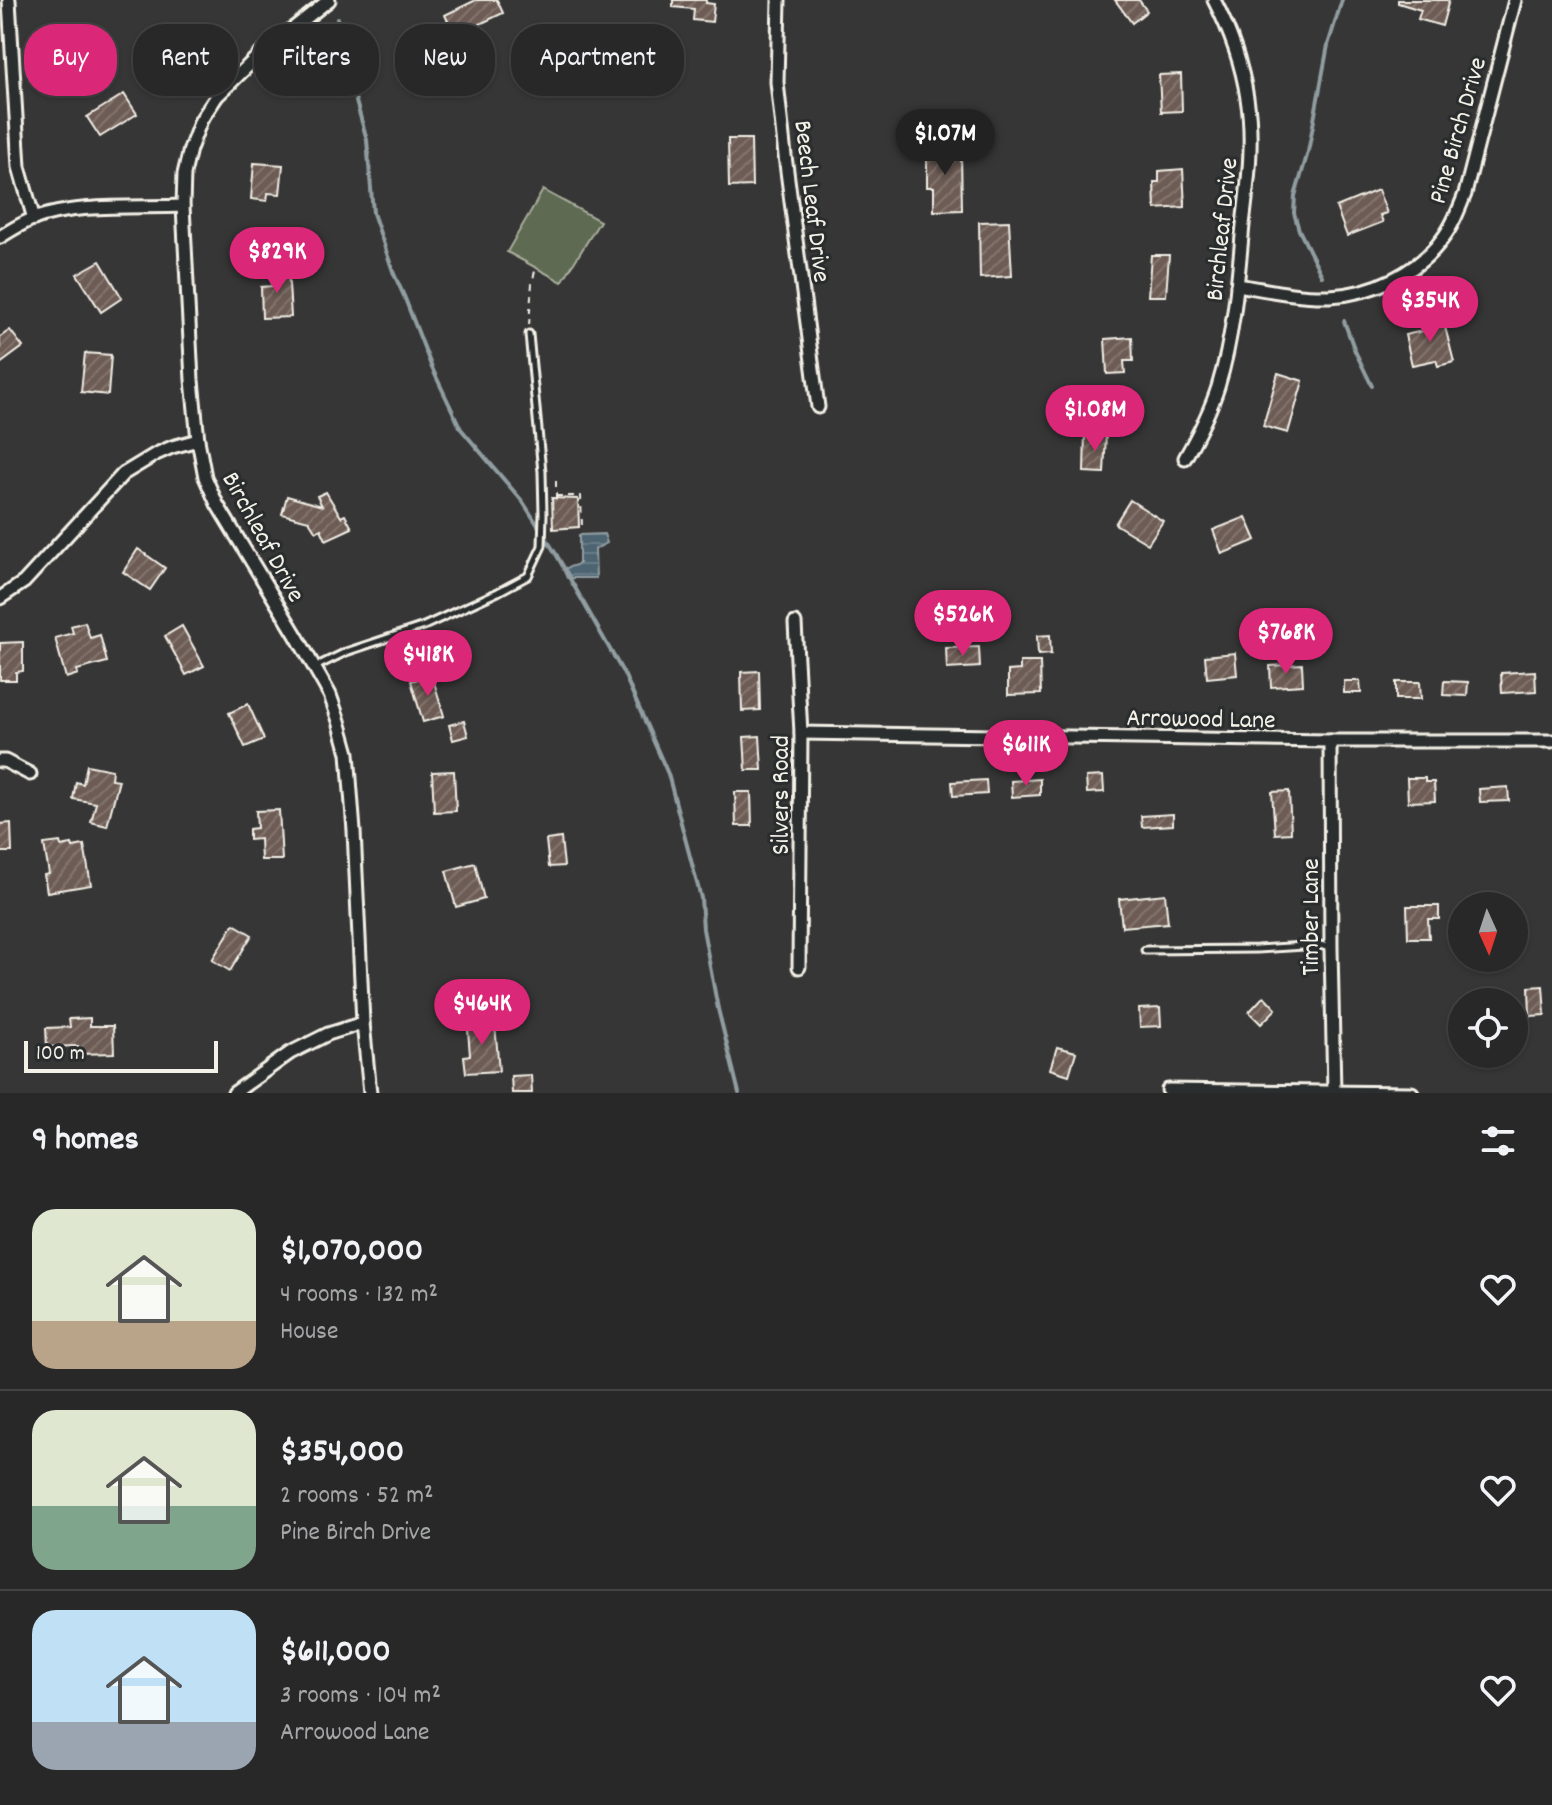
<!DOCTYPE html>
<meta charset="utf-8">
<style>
:root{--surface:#292828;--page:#353434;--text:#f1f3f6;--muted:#a5a6a8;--line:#454445;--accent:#db2777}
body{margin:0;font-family:Dekko,sans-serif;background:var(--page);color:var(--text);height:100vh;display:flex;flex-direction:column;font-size:30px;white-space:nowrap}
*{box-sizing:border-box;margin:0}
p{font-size:26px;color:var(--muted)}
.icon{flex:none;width:44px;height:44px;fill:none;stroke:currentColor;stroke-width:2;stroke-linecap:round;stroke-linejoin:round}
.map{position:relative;height:1093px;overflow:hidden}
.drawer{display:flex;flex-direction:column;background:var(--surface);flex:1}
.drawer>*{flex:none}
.hud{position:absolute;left:24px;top:24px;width:800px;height:72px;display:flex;gap:16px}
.needle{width:52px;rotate:177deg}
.tools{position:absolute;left:1448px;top:892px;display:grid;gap:16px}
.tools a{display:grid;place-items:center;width:80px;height:80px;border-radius:50%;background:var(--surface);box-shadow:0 2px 6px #0004,0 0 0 2px var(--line);font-size:40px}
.scale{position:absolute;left:24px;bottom:20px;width:194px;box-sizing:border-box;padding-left:8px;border:4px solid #f4f1e8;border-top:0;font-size:22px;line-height:28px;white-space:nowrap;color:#f4f1e8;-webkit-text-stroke:6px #2a2d2e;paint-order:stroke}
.price{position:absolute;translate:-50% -68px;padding:0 18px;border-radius:28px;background:var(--accent);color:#fff;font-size:26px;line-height:52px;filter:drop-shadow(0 2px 4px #0008)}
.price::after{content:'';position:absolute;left:50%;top:48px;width:24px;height:18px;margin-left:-12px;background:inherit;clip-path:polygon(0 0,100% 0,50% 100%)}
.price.on{background:#222;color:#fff}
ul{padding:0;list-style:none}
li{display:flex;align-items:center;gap:24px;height:200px;padding:0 32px}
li+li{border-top:2px solid var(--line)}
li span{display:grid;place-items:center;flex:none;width:224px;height:160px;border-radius:24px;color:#555}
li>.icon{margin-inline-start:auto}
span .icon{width:96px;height:96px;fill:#fffc;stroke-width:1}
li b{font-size:34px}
h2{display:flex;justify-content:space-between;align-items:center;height:96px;padding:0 32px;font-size:34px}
.chip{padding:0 28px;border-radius:32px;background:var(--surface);box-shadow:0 2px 6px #0004,0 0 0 2px var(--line);font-size:28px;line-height:72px}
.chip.on{background:var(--accent);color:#fff}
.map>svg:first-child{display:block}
.garden{fill:#5e6b52;stroke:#a9ae9d;stroke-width:2}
.water{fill:url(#water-rules);stroke:#909da1;stroke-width:2}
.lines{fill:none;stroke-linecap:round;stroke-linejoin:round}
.stream{stroke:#909da1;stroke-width:4}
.building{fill:url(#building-hatch);stroke:#f4f1e8;stroke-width:2}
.lane-casing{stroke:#f4f1e8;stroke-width:11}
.street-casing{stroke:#f4f1e8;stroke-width:17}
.path{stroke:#f4f1e8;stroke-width:2;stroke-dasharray:6 6;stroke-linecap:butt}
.lane{stroke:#2a2d2e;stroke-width:5}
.street{stroke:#2a2d2e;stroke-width:11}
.labels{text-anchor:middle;stroke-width:6;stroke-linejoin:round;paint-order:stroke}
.street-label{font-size:26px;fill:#f4f1e8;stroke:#2a2d2e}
</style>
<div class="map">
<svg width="1552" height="1093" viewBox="0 0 1552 1093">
<defs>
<pattern id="water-rules" width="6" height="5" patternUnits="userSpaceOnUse" patternTransform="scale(2)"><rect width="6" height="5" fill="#4d6572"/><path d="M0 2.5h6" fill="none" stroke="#677c86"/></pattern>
<pattern id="building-hatch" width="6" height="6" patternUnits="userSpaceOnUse" patternTransform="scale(2)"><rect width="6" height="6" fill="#6d5c55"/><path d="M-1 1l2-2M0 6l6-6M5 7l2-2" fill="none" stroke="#82746d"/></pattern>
</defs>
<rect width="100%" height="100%" fill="#373636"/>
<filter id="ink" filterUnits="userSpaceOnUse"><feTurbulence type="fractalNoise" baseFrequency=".0125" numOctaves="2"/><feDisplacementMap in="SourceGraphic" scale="16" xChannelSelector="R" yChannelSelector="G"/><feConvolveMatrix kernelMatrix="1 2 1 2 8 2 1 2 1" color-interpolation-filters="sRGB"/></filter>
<g filter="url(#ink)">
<path class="garden" d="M 543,190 L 600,221 L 562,282 L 507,252 Z"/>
<path class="water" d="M 604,534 L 607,543 L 595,549 L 596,578 L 567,578 L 563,569 L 579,564 L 579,535 Z"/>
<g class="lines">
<g class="stream">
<path d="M 337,18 L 345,63 L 367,140 L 373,213 L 394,274 L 404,296 L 432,368 L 461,429 L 523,502 L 556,554 L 625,676 L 668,774 L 701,898 L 703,929 L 718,1009 L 739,1093"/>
<path d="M 1322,276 L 1299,230 L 1294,213 L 1295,196 L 1308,152 L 1328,45 L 1342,0"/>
<path d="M 1344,321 L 1355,351 L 1372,386"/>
</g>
</g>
<g class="building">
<path d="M 476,0 L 497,0 L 503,13 L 455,36 L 445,15 Z"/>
<path d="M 673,0 L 706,0 L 706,3 L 714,4 L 712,22 L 693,20 L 694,9 L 673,7 Z"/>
<path d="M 1115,0 L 1139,0 L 1147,11 L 1132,23 Z"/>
<path d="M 1398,0 L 1449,0 L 1442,26 L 1418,19 L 1421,10 L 1398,3 Z"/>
<path d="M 1181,74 L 1182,111 L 1161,112 L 1159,75 Z"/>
<path d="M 124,94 L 137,114 L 100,137 L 87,117 Z"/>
<path d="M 728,139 L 751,139 L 752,186 L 729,187 Z"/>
<path d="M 956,145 L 956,153 L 961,153 L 962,210 L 934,211 L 934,187 L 927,187 L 927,146 Z"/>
<path d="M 254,163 L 283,165 L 280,194 L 268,193 L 267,201 L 251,199 Z"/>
<path d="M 1183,169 L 1185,207 L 1155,209 L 1154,182 L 1159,182 L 1159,171 Z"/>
<path d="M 1378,190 L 1387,213 L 1380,215 L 1383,222 L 1347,236 L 1336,207 Z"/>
<path d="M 1009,221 L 1012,276 L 980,278 L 979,222 Z"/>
<path d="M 1151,255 L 1169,255 L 1166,296 L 1148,296 Z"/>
<path d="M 100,261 L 122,298 L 101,312 L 77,274 Z"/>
<path d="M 288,267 L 291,317 L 262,318 L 261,287 L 272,286 L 271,268 Z"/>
<path d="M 1442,315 L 1454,362 L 1438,366 L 1436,360 L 1412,365 L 1405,335 L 1427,330 L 1424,319 Z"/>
<path d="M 10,330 L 23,347 L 0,364 L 0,337 Z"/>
<path d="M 1132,337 L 1133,361 L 1124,361 L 1125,373 L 1107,374 L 1105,339 Z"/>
<path d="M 85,353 L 111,355 L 108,395 L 81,392 Z"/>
<path d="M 1278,373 L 1303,381 L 1288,433 L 1263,426 Z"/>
<path d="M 1085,433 L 1106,434 L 1104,473 L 1084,472 Z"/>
<path d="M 326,492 L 341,517 L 345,515 L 352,528 L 326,540 L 321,529 L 316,532 L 309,521 L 282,514 L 287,496 L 322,506 L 317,496 Z"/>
<path d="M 552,498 L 578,499 L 579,527 L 553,529 Z"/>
<path d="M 1130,500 L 1163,521 L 1148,544 L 1115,524 Z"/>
<path d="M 1246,517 L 1256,540 L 1222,554 L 1213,530 Z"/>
<path d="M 138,549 L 165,568 L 150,590 L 123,572 Z"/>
<path d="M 85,622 L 90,638 L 100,635 L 107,662 L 77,670 L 78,674 L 66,678 L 55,638 L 73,633 L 71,626 Z"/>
<path d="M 182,626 L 204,666 L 186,675 L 165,636 Z"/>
<path d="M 1050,635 L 1051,654 L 1038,655 L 1037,636 Z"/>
<path d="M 23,642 L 23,671 L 16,672 L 16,680 L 0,680 L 0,643 Z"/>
<path d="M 979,647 L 980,667 L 947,669 L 946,648 Z"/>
<path d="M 1235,653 L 1237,675 L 1207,678 L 1205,656 Z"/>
<path d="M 1020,662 L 1040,662 L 1041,694 L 1008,695 L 1008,671 L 1020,670 Z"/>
<path d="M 1302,664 L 1303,685 L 1271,687 L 1270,666 Z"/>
<path d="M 759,671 L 760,710 L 742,711 L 741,672 Z"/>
<path d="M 1535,671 L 1536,691 L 1502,693 L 1501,673 Z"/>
<path d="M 432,675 L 444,716 L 423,722 L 411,681 Z"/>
<path d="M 1344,681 L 1360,681 L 1361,693 L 1344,693 Z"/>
<path d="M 1444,681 L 1468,682 L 1467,696 L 1443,695 Z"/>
<path d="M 1396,682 L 1420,682 L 1421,699 L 1396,699 Z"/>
<path d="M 248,704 L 264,739 L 245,747 L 229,713 Z"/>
<path d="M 464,721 L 468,736 L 453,740 L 449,725 Z"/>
<path d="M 760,736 L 762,770 L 746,770 L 744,737 Z"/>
<path d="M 87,765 L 112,770 L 111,779 L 119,780 L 107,826 L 91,822 L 96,803 L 73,799 L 76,782 L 83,784 Z"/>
<path d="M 454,771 L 456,811 L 434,812 L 432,772 Z"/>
<path d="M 1103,776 L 1104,792 L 1087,793 L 1086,777 Z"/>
<path d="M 1407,778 L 1425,778 L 1425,782 L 1434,782 L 1435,801 L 1408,802 Z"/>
<path d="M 1040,779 L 1040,795 L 1012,797 L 1011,781 Z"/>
<path d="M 986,780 L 987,794 L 953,796 L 952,782 Z"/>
<path d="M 1508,787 L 1509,801 L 1480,802 L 1479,789 Z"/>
<path d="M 1289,791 L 1291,833 L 1275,834 L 1272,792 Z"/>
<path d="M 735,792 L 751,792 L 752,826 L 736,826 Z"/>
<path d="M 279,810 L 282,860 L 261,860 L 260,839 L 249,840 L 249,829 L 257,828 L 256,811 Z"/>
<path d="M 1173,814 L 1173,825 L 1142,827 L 1141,816 Z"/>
<path d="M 11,823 L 12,852 L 0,852 L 0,824 Z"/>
<path d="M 561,838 L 564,866 L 549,867 L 546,840 Z"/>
<path d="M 60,842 L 61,846 L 72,844 L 73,847 L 84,845 L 91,885 L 47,892 L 44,875 L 49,874 L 44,844 Z"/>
<path d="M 475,863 L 484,899 L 456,907 L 446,871 Z"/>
<path d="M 1165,894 L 1168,923 L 1122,927 L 1119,899 Z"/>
<path d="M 1407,906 L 1439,906 L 1439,919 L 1428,919 L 1429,938 L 1408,938 Z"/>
<path d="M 234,924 L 252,935 L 230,971 L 212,960 Z"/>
<path d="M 1543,986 L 1545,1015 L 1530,1016 L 1529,987 Z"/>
<path d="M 1264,996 L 1276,1009 L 1261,1024 L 1249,1012 Z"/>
<path d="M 1160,1008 L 1161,1026 L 1140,1027 L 1139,1009 Z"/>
<path d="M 486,1017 L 487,1025 L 495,1024 L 499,1071 L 466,1073 L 464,1056 L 470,1055 L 467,1018 Z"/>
<path d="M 90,1018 L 90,1026 L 113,1026 L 114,1053 L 78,1054 L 78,1046 L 47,1047 L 46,1028 L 70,1027 L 69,1019 Z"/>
<path d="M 1057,1047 L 1076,1052 L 1069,1075 L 1050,1069 Z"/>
<path d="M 531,1075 L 532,1093 L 512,1093 L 511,1076 Z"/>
</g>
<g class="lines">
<defs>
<g id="lane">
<path d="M 315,667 L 346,652 L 424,626 L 498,592 L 528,576 L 542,546 L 543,514 L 542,472 L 529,334"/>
<path d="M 1145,950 L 1257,949 L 1320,945 L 1330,948"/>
</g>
<g id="street">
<path d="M 9,0 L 19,167 L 34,219"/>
<path d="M 329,0 L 257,57 L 217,96 L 201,120 L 190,149 L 184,174 L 183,206 L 192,380 L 198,440 L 205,477 L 217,504 L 296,635 L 330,695 L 339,721 L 348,753 L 354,831 L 363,1023 L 370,1093"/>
<path d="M 779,0 L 777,82 L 785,156 L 818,407"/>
<path d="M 0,237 C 11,230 22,223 33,219 C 77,203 136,208 183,206"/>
<path d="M 1237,285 C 1267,290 1299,297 1330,296 C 1372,294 1418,273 1443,238 C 1453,225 1459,209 1465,194 L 1515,0"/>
<path d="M 1185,458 C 1198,435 1210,412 1218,387 C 1234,335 1238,279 1243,225 C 1248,183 1254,140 1247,98 C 1242,64 1230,31 1214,0"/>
<path d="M 0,598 L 24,582 L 123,474 L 156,454 L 172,447 L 198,440"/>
<path d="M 795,623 L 801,733 L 799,967"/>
<path d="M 801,733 L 1330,741 L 1552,741"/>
<path d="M 1330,741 L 1331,948 L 1334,1092"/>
<path d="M 0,761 L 5,761 L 30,774"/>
<path d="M 1168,1090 L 1412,1093"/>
<path d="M 234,1093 L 290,1053 L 328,1034 L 363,1023"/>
</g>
</defs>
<use href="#lane" class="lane-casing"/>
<use href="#street" class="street-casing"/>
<g class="path">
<path d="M 529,325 L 532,283 L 536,267"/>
<path d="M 556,481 L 556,498"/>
<path d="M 556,496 L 581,496 L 582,527"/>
</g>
<use href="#lane" class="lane"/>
<use href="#street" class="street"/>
</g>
</g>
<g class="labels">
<g class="street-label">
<text transform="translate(1456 130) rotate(-74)" y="9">Pine Birch Drive</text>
<text transform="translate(814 201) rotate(83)" y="9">Beech Leaf Drive</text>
<text transform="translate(1220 229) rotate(-84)" y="9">Birchleaf Drive</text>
<text transform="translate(265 536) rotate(61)" y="9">Birchleaf Drive</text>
<text transform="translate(1201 717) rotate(1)" y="9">Arrowood Lane</text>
<text transform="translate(779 795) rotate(-90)" y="9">Silvers Road</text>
<text transform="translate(1309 917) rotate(-90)" y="9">Timber Lane</text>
</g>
</g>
</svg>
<div class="tools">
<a><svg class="needle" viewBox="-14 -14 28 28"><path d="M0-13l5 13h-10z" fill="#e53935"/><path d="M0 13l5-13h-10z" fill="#a5a6a8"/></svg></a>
<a><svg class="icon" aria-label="locate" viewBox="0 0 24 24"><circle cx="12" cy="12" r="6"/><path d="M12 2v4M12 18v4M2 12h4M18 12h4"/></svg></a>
</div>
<div class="scale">100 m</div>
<b class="price on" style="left:945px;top:177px">$1.07M</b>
<b class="price" style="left:277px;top:295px">$829K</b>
<b class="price" style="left:1430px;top:344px">$354K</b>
<b class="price" style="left:1095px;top:453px">$1.08M</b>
<b class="price" style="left:963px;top:658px">$526K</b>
<b class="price" style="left:1286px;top:676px">$768K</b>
<b class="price" style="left:428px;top:698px">$418K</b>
<b class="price" style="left:1026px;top:788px">$611K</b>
<b class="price" style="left:482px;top:1047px">$464K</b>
<div class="hud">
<a class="chip on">Buy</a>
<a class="chip">Rent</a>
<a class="chip">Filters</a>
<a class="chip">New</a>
<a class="chip">Apartment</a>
</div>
</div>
<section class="drawer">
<h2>9 homes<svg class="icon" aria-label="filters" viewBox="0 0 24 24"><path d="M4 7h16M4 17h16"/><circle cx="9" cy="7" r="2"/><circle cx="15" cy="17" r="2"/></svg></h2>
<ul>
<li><span style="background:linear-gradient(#dfe7d0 70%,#b9a48a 0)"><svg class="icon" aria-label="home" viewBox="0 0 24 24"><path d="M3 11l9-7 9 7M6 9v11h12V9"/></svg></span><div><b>$1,070,000</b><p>4 rooms · 132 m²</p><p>House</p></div><svg class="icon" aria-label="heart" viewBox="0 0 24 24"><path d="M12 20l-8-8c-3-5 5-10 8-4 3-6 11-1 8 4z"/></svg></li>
<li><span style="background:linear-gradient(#dfe7d0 60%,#7fa58c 0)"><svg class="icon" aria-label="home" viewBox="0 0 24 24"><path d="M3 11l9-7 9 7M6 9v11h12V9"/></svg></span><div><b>$354,000</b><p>2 rooms · 52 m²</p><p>Pine Birch Drive</p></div><svg class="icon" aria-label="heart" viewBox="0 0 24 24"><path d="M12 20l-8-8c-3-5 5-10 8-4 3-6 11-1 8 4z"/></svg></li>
<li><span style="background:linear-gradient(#bfe0f5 70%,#9aa5b1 0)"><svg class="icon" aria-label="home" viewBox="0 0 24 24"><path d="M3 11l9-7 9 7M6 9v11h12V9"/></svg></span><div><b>$611,000</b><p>3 rooms · 104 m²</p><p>Arrowood Lane</p></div><svg class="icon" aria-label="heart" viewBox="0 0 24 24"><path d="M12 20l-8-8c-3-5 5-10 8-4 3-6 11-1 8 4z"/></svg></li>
</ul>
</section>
